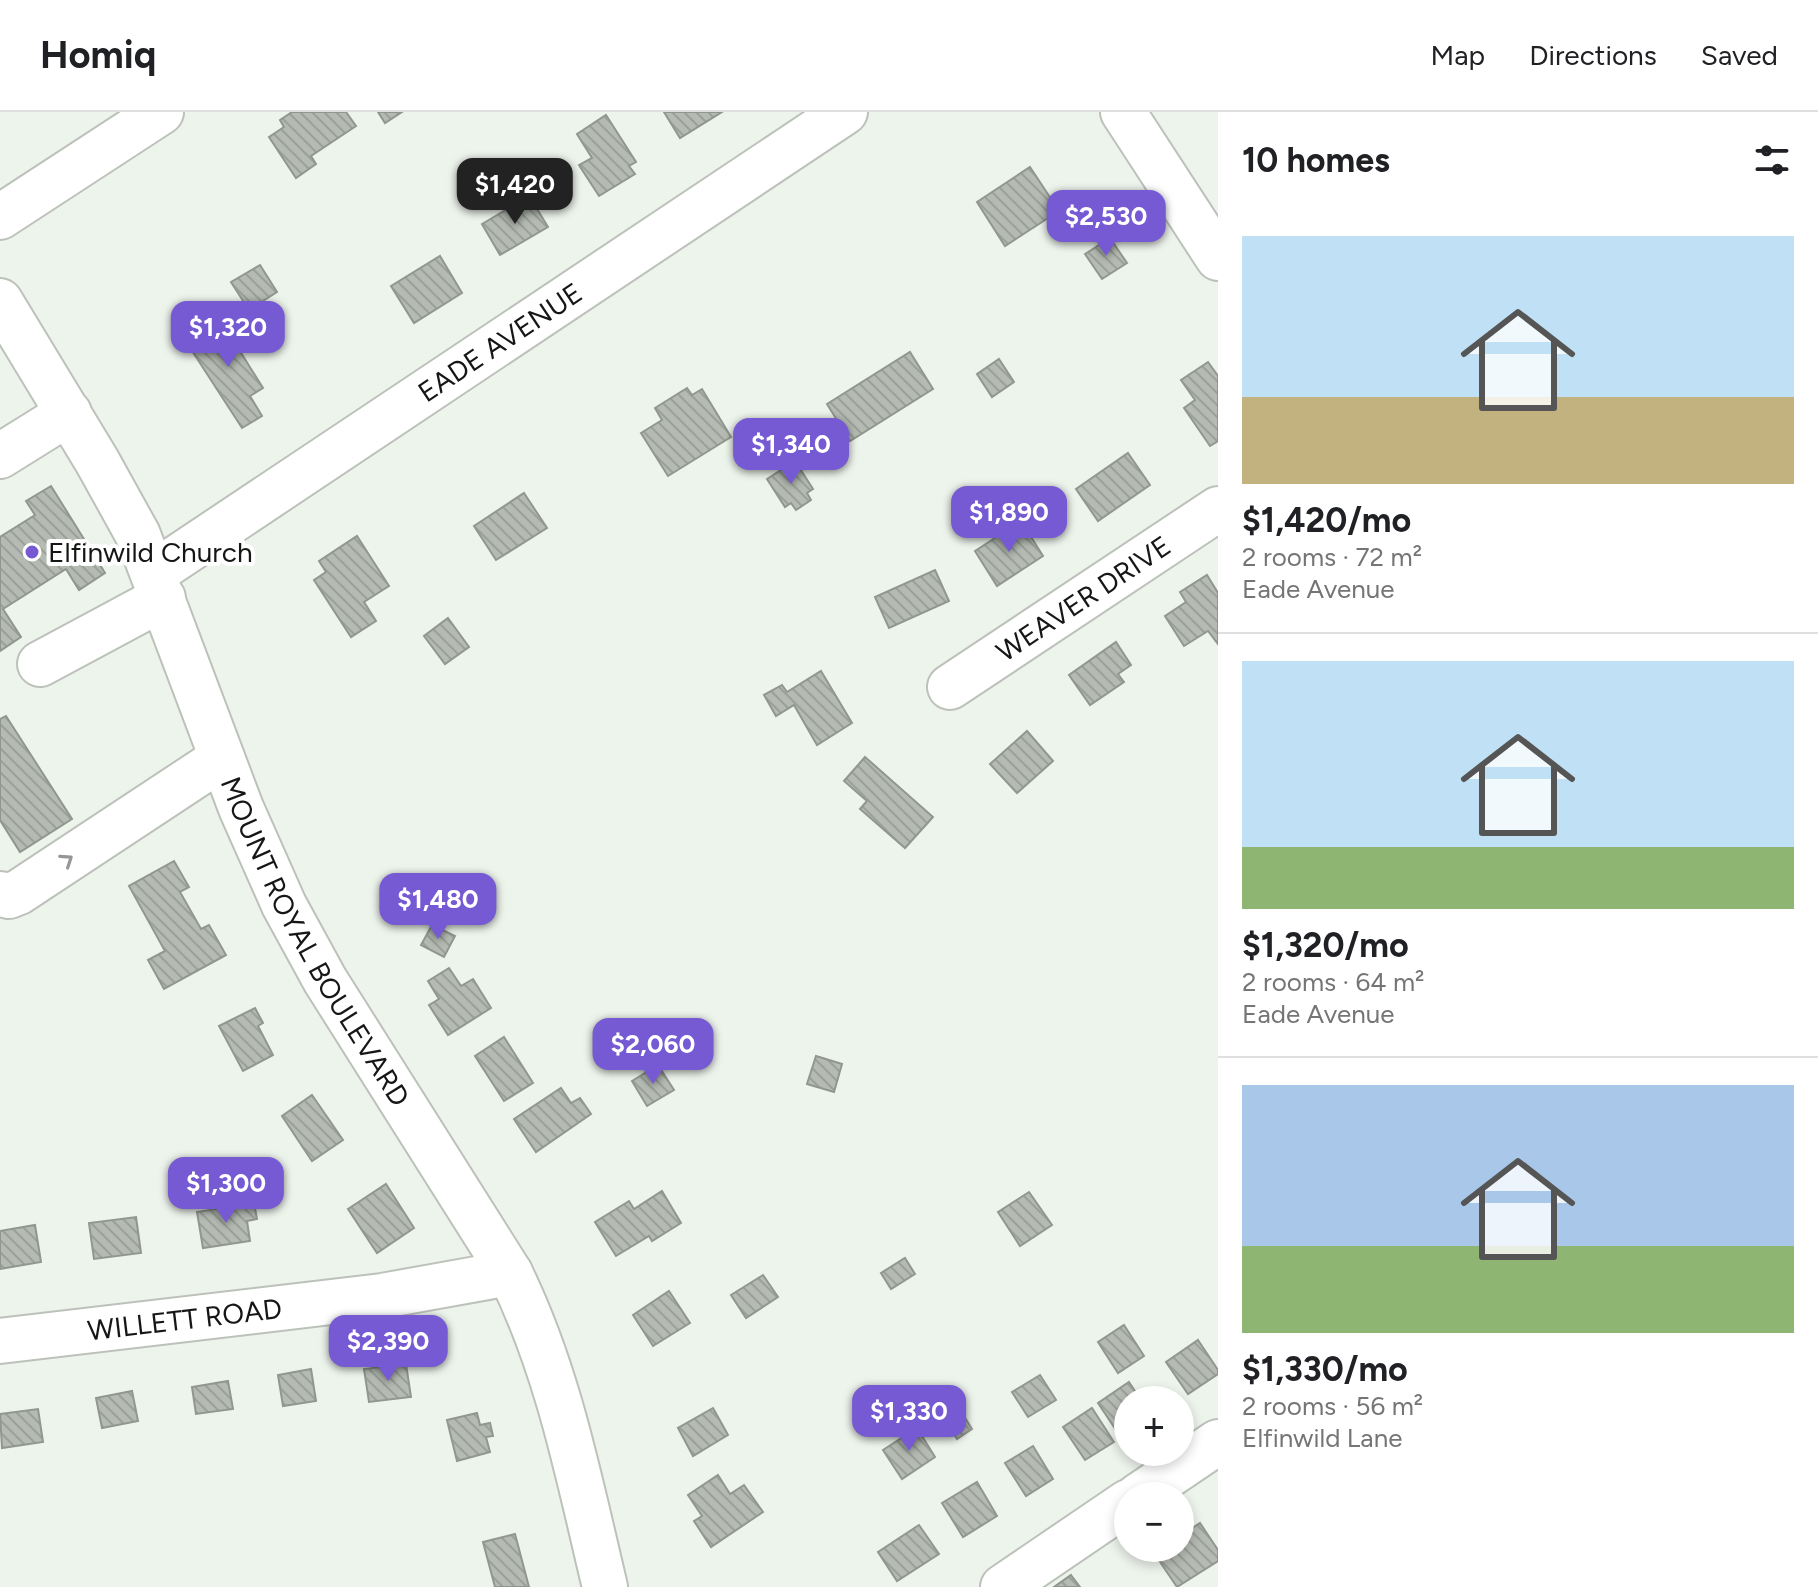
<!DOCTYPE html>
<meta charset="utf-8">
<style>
:root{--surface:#fff;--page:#f6f6f6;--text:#202124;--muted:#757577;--line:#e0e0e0;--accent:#765ad4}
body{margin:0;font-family:Figtree,sans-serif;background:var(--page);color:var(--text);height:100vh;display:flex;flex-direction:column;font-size:30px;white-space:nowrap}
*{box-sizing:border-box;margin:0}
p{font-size:26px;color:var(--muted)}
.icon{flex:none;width:44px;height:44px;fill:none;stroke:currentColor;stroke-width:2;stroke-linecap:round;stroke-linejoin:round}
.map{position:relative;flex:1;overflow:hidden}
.sheet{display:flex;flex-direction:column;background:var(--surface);width:600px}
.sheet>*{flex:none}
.fabs{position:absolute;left:1114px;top:1274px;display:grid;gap:16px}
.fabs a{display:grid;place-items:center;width:80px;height:80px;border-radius:50%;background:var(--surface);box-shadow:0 4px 12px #0003;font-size:40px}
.price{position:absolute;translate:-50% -68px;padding:0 18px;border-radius:16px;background:var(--accent);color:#fff;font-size:26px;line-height:52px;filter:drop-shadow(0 2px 4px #0008)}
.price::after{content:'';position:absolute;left:50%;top:48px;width:24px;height:18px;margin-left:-12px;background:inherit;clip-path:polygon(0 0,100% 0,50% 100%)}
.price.current{background:#222;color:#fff}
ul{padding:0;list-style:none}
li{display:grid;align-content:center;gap:16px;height:424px;padding:0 24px}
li+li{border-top:2px solid var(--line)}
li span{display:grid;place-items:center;height:248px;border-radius:0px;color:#555}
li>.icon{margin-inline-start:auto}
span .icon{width:144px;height:144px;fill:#fffc;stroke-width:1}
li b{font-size:34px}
h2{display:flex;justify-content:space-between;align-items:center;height:96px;padding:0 24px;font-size:34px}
header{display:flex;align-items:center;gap:48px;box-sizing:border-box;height:112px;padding:0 40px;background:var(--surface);border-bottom:2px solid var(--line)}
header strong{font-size:38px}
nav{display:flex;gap:44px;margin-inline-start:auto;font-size:28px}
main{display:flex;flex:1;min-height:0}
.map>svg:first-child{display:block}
.building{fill:url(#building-back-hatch);stroke:#91978f;stroke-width:2}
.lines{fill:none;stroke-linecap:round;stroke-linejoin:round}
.minor-casing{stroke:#bcc2ba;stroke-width:48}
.major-casing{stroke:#bcc2ba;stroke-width:48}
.minor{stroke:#fff;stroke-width:44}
.major{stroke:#fff;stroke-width:44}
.oneway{stroke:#959795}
.poi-dot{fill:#765ad4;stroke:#fff;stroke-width:3}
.labels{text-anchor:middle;stroke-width:8;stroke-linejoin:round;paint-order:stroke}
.street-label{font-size:28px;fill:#141714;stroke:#fff}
.poi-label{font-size:28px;fill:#141714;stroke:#fff;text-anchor:start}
</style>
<header>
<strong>Homiq</strong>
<nav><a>Map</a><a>Directions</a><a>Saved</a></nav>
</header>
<main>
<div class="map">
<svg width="1218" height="1475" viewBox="0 0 1218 1475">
<defs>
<pattern id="building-back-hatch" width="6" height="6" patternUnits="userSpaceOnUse" patternTransform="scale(2)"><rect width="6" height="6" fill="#b5bbb3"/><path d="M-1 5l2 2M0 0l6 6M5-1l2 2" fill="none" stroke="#9ba099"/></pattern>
</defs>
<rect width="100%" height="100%" fill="#edf4ec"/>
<g class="building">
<path d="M 292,0 L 346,0 L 356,14 L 311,44 L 316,52 L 296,66 L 269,25 L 284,15 L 280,8 Z"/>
<path d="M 378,0 L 402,0 L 385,11 Z"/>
<path d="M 664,0 L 722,0 L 680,26 Z"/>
<path d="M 606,3 L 636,50 L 629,54 L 635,62 L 599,84 L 579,53 L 592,46 L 577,22 Z"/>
<path d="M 1030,55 L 1059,99 L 1005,134 L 977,90 Z"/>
<path d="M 529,84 L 548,115 L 500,143 L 482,112 Z"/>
<path d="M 1110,126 L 1127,151 L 1102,167 L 1085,142 Z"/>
<path d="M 440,144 L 462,181 L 414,211 L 391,174 Z"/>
<path d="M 260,153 L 277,180 L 249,198 L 231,170 Z"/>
<path d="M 229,203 L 242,222 L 233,228 L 263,276 L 250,284 L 262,304 L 242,316 L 187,231 Z"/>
<path d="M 910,240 L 933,277 L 850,329 L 827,292 Z"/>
<path d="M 999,247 L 1014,270 L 992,285 L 977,262 Z"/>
<path d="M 1208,250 L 1218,264 L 1218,329 L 1210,334 L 1184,296 L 1195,288 L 1181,268 Z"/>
<path d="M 687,276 L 692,283 L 702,277 L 731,325 L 668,364 L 641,321 L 662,308 L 655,296 Z"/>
<path d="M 1128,341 L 1150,373 L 1098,409 L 1076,377 Z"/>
<path d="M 795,349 L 813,377 L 807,381 L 811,388 L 796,398 L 791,391 L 785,395 L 767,367 Z"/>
<path d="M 51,374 L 105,461 L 79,478 L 66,457 L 3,497 L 21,525 L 0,539 L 0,425 L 35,403 L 26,389 Z"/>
<path d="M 524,381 L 547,416 L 496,448 L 474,414 Z"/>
<path d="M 1021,409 L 1043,444 L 997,474 L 975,439 Z"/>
<path d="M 357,424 L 389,474 L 364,490 L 376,509 L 351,525 L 314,468 L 326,460 L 319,449 Z"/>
<path d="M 935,458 L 949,489 L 889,516 L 875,485 Z"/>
<path d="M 1207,463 L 1218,481 L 1218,532 L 1208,519 L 1184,534 L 1165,504 L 1186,490 L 1180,480 Z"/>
<path d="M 448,506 L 469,535 L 445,552 L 424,524 Z"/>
<path d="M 1116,530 L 1131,553 L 1118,562 L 1124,570 L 1090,593 L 1069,563 Z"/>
<path d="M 821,559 L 852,611 L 817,633 L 794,593 L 776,604 L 764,583 L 782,573 L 787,580 Z"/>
<path d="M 6,604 L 72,707 L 20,740 L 0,708 L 0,607 Z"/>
<path d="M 1027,619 L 1053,649 L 1017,681 L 990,652 Z"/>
<path d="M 865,645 L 933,705 L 905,736 L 860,697 L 867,689 L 844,669 Z"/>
<path d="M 174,749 L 189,775 L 180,780 L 201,817 L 209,813 L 226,843 L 164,877 L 148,848 L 165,839 L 129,774 Z"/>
<path d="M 432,813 L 455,824 L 444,845 L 421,833 Z"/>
<path d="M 449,856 L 461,874 L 473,867 L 491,896 L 448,923 L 429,893 L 439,887 L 428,869 Z"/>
<path d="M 255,896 L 263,911 L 258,914 L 273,943 L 243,959 L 219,914 Z"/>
<path d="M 504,925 L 533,971 L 504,989 L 475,944 Z"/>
<path d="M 816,944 L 842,952 L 834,980 L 807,972 Z"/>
<path d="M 658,953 L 674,978 L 647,994 L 632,969 Z"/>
<path d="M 561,976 L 571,991 L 580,986 L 591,1002 L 536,1040 L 514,1007 Z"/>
<path d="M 312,983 L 343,1028 L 312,1049 L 282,1004 Z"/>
<path d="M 386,1072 L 414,1116 L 377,1141 L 348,1097 Z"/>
<path d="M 662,1079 L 681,1111 L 652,1129 L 649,1124 L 616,1144 L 595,1110 L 629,1089 L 634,1097 Z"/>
<path d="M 1029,1080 L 1052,1113 L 1020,1134 L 998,1100 Z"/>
<path d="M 254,1091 L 257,1107 L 247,1109 L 250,1129 L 203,1136 L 197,1100 Z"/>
<path d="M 136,1105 L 141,1141 L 94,1147 L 89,1111 Z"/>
<path d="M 35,1113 L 41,1150 L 0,1157 L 0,1119 Z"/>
<path d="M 905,1146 L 915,1162 L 891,1177 L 881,1161 Z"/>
<path d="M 763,1163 L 778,1185 L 746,1206 L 731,1183 Z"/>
<path d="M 669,1179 L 690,1211 L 653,1234 L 633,1203 Z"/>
<path d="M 1124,1213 L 1144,1244 L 1118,1261 L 1098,1230 Z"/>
<path d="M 1198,1228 L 1218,1258 L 1218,1262 L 1188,1282 L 1166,1250 Z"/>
<path d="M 406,1252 L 411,1285 L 369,1290 L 364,1257 Z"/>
<path d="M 311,1257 L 316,1289 L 283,1294 L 278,1263 Z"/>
<path d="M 1040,1263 L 1056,1288 L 1028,1305 L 1012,1280 Z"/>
<path d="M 228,1269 L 233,1297 L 196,1302 L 192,1275 Z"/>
<path d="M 1129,1270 L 1141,1288 L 1128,1288 L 1128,1328 L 1124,1330 L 1098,1291 Z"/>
<path d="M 132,1279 L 138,1309 L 102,1316 L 96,1286 Z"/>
<path d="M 713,1296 L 728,1323 L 693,1344 L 678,1316 Z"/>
<path d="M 959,1296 L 972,1317 L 957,1327 L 944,1305 Z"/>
<path d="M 1092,1296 L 1114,1330 L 1085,1348 L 1063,1315 Z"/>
<path d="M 38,1297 L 43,1330 L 2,1336 L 0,1302 Z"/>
<path d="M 477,1301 L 480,1313 L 490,1311 L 493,1324 L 486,1325 L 490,1340 L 457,1349 L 447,1308 Z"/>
<path d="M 917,1316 L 935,1345 L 902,1367 L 883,1338 Z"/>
<path d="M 1033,1334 L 1053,1367 L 1026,1384 L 1005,1351 Z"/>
<path d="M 718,1363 L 730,1382 L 744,1373 L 763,1400 L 711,1435 L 694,1409 L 702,1404 L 688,1383 Z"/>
<path d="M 977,1370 L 997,1404 L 963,1425 L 942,1391 Z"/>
<path d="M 1200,1411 L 1218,1438 L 1218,1449 L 1177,1475 L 1154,1441 L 1161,1436 L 1180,1436 L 1180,1424 Z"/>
<path d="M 919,1413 L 939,1442 L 897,1469 L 878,1440 Z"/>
<path d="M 515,1422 L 529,1475 L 495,1475 L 483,1430 Z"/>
<path d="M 1071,1463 L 1080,1475 L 1054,1475 Z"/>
</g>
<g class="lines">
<defs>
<g id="minor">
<path d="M 1123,0 L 1218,146"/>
<path d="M 0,105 L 161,0"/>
<path d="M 0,344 L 69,301"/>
<path id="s1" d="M 154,461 L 845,0"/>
<path d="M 40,552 L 163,486"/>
<path id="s2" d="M 950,575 L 1218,397"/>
<path d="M 0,782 L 9,784 L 19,780 L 222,646"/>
<path id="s3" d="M 0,1229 L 382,1184 L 510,1161"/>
<path d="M 1138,1384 L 1218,1330"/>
<path d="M 1003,1475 L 1128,1390"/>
</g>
<g id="major">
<path id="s4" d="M 0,189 L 97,349 L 138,423 L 241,696 L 284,793 L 325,868 L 510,1161 C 559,1261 579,1367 605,1475"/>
</g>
</defs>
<use href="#minor" class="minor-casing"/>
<use href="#major" class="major-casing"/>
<use href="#minor" class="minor"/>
<use href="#major" class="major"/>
</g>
<defs><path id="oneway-chevron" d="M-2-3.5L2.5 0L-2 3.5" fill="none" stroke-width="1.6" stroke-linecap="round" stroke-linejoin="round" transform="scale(2)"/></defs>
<use class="oneway" href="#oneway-chevron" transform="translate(67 748) rotate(-34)"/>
<circle class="poi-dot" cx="32" cy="440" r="8"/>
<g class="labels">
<g class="street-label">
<text dy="10" stroke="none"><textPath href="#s1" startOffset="416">EADE AVENUE</textPath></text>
<text dy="10" stroke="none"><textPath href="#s2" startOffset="160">WEAVER DRIVE</textPath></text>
<text dy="10" stroke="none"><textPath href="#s4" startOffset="716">MOUNT ROYAL BOULEVARD</textPath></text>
<text dy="10" stroke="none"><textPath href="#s3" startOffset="186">WILLETT ROAD</textPath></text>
</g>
<g class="poi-label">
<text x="48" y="450">Elfinwild Church</text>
</g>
</g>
</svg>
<div class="fabs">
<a>+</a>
<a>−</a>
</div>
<b class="price current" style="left:515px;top:114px">$1,420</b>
<b class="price" style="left:1106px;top:146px">$2,530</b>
<b class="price" style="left:228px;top:257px">$1,320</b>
<b class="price" style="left:791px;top:374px">$1,340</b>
<b class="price" style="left:1009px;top:442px">$1,890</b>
<b class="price" style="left:438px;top:829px">$1,480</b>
<b class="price" style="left:653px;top:974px">$2,060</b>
<b class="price" style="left:226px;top:1113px">$1,300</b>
<b class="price" style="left:388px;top:1271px">$2,390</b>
<b class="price" style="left:909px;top:1341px">$1,330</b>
</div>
<section class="sheet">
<h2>10 homes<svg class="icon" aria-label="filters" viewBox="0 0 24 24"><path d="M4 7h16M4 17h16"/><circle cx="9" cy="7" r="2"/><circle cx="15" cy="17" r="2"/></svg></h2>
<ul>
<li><span style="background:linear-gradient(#bfe0f5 65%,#c2b280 0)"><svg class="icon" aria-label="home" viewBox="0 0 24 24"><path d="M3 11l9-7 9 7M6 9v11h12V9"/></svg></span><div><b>$1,420/mo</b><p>2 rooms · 72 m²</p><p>Eade Avenue</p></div></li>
<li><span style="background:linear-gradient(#bfe0f5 75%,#8fb573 0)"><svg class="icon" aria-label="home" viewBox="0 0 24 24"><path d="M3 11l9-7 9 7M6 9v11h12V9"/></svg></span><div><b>$1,320/mo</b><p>2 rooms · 64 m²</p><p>Eade Avenue</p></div></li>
<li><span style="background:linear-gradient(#a9c7e8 65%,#8fb573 0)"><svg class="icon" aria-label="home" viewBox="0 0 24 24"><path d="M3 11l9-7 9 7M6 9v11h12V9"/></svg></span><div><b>$1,330/mo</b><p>2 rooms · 56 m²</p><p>Elfinwild Lane</p></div></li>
</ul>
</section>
</main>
